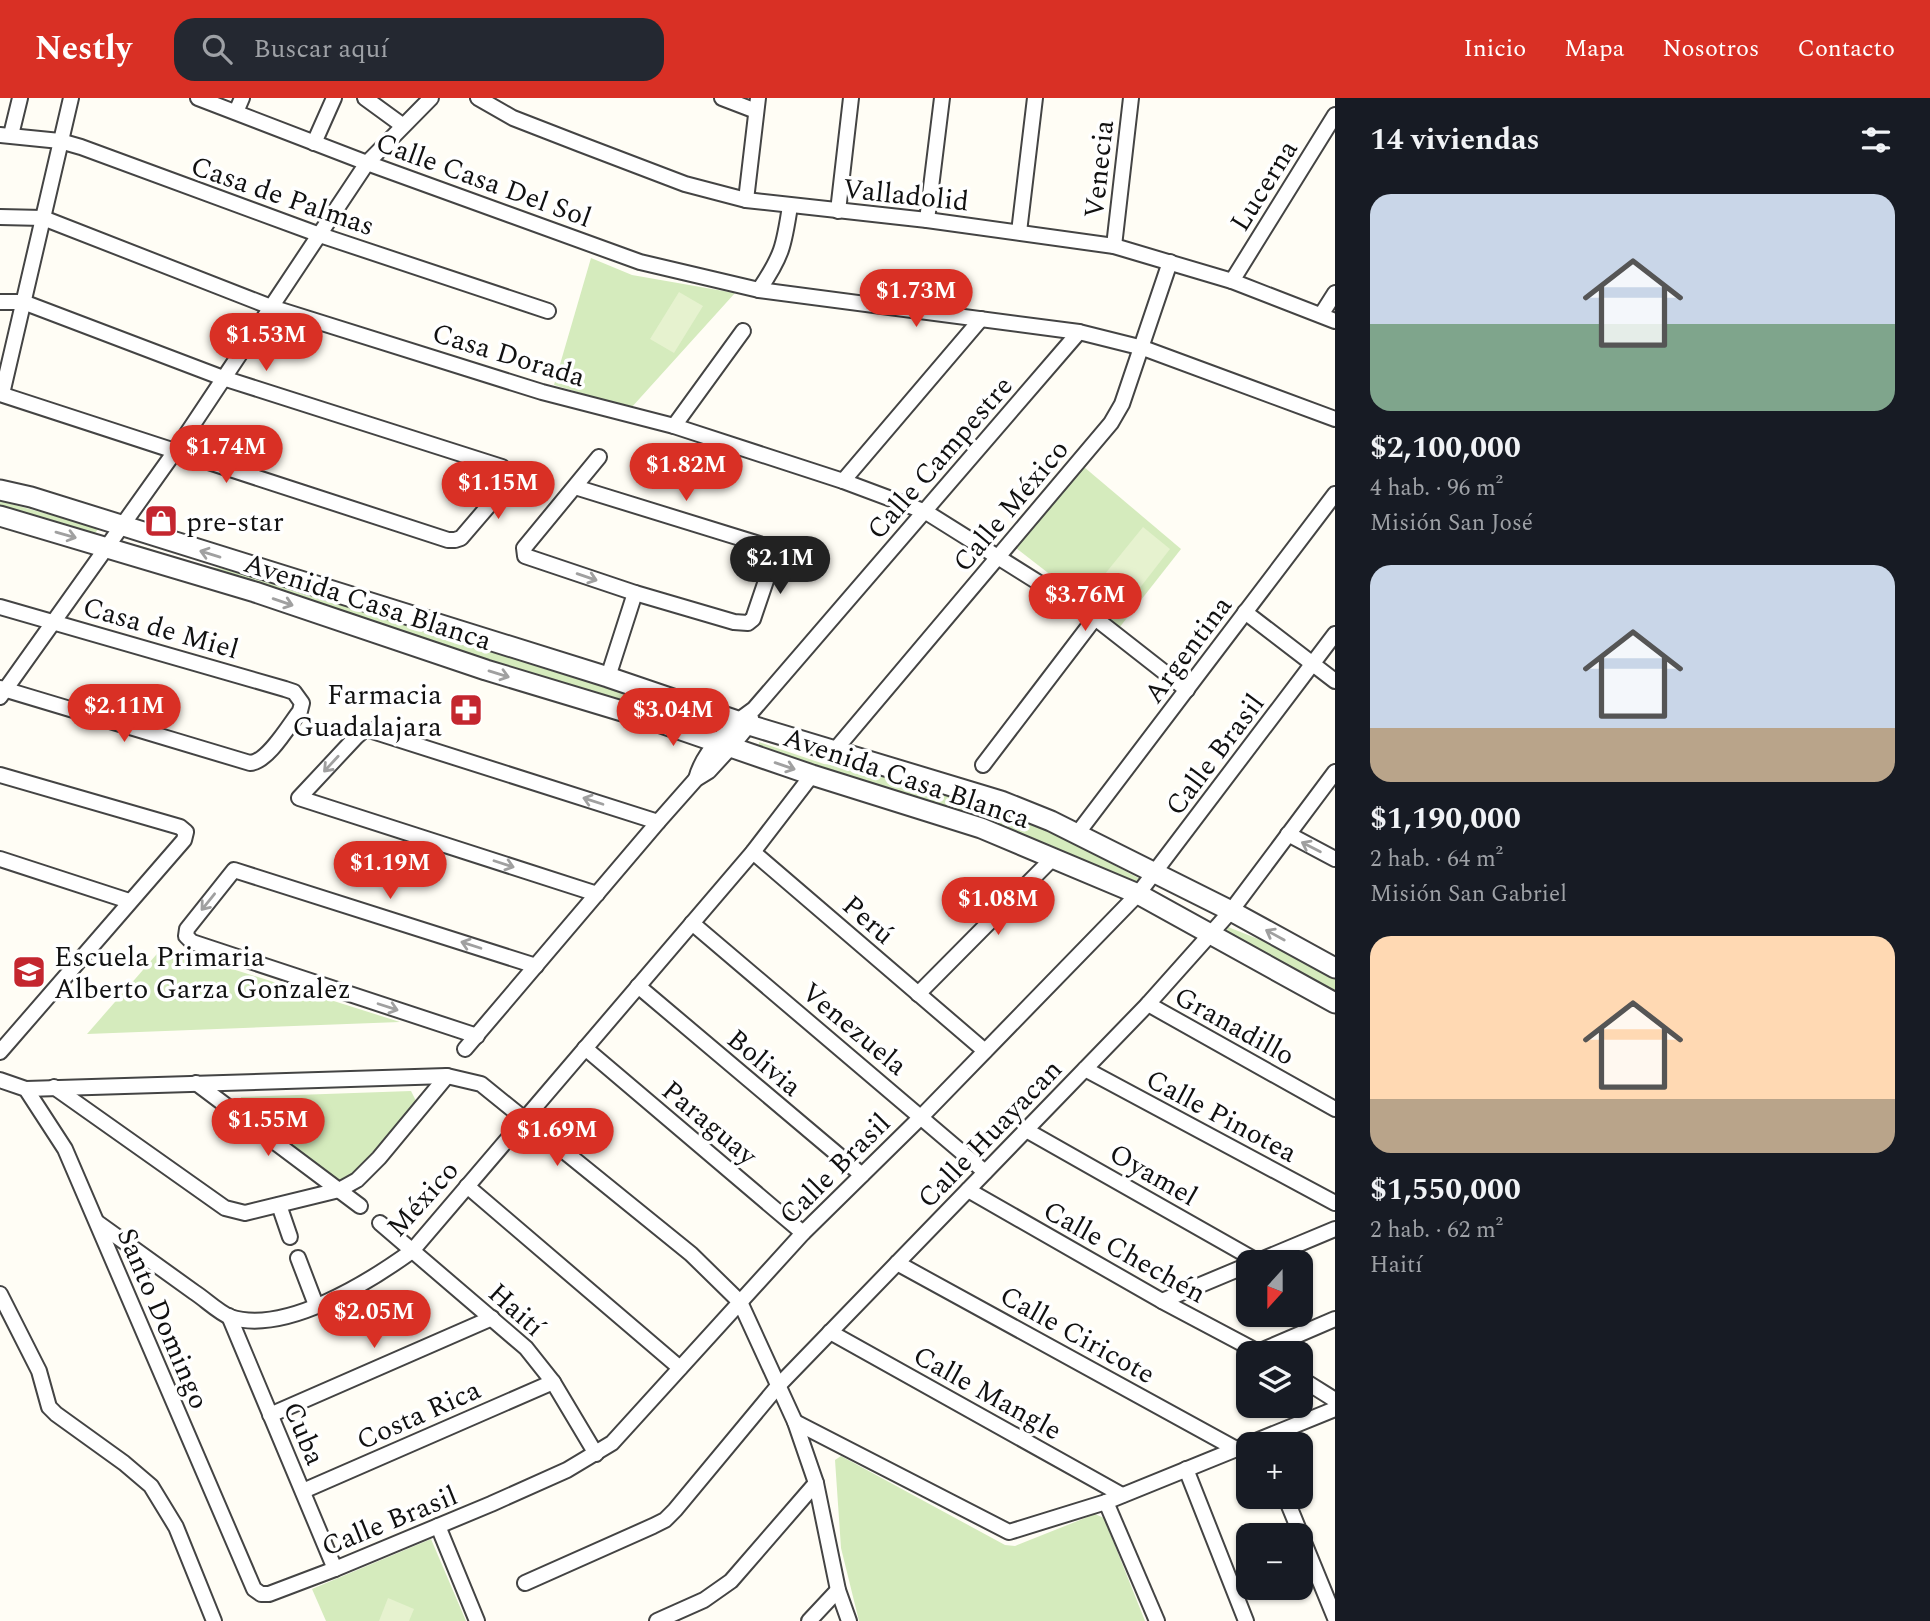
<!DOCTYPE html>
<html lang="es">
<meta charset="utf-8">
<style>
:root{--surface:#171b24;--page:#242831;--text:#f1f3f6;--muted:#9ea1a6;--accent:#d93025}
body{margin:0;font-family:Spectral,serif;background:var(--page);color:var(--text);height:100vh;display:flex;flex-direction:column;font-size:26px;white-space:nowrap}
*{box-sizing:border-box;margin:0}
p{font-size:23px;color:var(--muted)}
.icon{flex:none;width:38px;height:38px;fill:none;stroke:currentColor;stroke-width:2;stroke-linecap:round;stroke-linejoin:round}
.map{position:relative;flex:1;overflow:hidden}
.details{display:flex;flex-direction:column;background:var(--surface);width:595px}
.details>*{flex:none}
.needle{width:46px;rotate:201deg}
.controls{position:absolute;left:1236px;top:1152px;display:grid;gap:14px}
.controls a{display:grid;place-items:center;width:77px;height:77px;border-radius:14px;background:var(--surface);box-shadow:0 2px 5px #0004;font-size:35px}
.price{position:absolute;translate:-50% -60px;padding:0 16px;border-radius:24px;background:var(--accent);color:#fff;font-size:23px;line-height:46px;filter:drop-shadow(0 2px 4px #0008)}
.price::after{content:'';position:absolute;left:50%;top:42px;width:21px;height:16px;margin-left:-10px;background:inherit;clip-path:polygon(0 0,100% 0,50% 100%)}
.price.selected{background:#222;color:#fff}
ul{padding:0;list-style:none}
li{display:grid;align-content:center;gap:14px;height:371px;padding:0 35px}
li span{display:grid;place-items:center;height:217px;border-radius:21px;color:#555}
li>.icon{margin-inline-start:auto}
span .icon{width:126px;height:126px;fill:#fffc;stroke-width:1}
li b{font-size:30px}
h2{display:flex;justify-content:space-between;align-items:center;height:84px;padding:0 35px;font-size:30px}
header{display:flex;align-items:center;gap:42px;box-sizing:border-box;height:98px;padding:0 35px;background:var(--accent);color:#fff}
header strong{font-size:33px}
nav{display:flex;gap:38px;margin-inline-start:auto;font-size:24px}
.search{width:490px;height:63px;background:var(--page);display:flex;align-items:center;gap:18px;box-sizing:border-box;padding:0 24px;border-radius:21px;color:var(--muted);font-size:26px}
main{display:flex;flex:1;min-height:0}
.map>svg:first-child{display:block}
.green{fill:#d5ebbd}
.pitch{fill:#e6f2cf}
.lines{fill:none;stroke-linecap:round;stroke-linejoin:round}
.minor-casing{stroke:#444;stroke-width:18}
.tertiary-casing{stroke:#444;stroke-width:23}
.minor{stroke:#fff;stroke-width:14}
.tertiary{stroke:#fff;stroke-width:19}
.oneway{stroke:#a0a0a0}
.labels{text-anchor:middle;stroke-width:7;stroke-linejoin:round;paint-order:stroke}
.street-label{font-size:28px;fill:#111;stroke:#fff}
.poi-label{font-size:28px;fill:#111;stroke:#fff;text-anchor:start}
</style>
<header>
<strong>Nestly</strong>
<div class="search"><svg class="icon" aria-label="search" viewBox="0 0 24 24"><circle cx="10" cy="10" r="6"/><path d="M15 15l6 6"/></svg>Buscar aquí</div>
<nav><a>Inicio</a><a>Mapa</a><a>Nosotros</a><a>Contacto</a></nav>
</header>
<main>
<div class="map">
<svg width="1335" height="1523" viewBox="0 0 1335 1523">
<rect width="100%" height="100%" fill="#fffdf5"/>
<g class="green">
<path d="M 591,160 L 632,177 L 735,195 L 631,310 L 554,287 Z"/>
<path d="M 1084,369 L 1181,451 L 1119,530 L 1016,450 Z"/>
<path d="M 0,403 L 99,430 L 91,440 L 0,414 Z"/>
<path d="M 138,447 L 202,468 L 241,473 L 726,625 L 724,632 L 648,608 L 620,605 L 136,452 Z"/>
<path d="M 759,644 L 824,666 L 860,670 L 993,711 L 1060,738 L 1142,782 L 1135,791 L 1053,748 L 758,657 Z"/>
<path d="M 1228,829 L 1288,853 L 1335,880 L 1335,896 L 1225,837 Z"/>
<path d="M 163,849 L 400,924 L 87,936 Z"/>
<path d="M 411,993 L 416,1003 L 349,1082 L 337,1083 L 237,1011 L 241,999 Z"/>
<path d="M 841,1358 L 1005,1447 L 1015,1448 L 1095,1416 L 1104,1420 L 1145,1523 L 859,1523 L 841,1450 L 835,1362 Z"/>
<path d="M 431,1441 L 466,1523 L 326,1523 L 312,1491 Z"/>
</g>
<g class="pitch">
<path d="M 679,194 L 703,208 L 674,255 L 650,241 Z"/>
<path d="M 1143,429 L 1170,451 L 1129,504 L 1100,482 Z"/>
<path d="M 388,1500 L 414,1511 L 409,1523 L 379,1523 Z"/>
</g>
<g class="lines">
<defs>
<g id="minor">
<path d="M 198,0 L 367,65 L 640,164 L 759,192 L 1079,234 L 1143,250 L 1335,321"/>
<path d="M 365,0 L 402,27"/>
<path d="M 478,0 L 513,20 L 580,46 L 685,86 L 746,102 L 927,122 L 1114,148 L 1232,183 L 1335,223"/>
<path d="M 722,0 L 756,13"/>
<path d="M 236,14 L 242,0"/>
<path d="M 0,37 L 60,43 L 81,49 L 320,137 L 548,213"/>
<path d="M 11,37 L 20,0"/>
<path d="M 314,45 L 334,0"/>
<path d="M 746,102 L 758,0"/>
<path d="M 838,113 L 851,0"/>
<path d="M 0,119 L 43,120 L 271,209 L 542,294 L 674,328 L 843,383 L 926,414 L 1095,520 L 1187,592"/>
<path d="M 927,122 L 942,0"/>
<path d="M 1019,134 L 1035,0"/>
<path d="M 1114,148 L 1131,0"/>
<path d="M 1232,183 L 1335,17"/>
<path d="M 759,192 C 782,158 784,148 790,108"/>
<path d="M 0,204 L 23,204 L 223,280 L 502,369 L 510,378 L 503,391 L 461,440 L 455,442 L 448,442 L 0,296"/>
<path d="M 1321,217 L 1335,195"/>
<path d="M 2,296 L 71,0"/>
<path d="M 674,328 L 743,233"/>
<path d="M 843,383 L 981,221"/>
<path d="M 575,389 L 769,449 L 774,454 L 773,462 L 753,521 L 748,525 L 734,524 L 635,495 L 525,458 L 524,450 L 599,359"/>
<path d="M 0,509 L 285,591 L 294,594 L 302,605 L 300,613 C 289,627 268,664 250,665 L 0,590"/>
<path d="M 1245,514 L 1335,583"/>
<path d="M 608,579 L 635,495"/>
<path d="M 0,599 L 176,352 L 367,65 L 431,0"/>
<path d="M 835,652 L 1111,325 L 1122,306 L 1170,164"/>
<path d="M 983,667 L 1095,520"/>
<path d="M 0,677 L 180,729 L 186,734 L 184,742 L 0,954"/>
<path d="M 696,681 C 703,653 731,627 754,611 L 1079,234"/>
<path d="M 1077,736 L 1335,396"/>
<path d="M 1288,736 L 1335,761"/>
<path d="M 753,754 L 985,953"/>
<path d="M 0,761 L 129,803"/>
<path d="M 597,796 L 299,700 L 356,639 L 364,632 L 369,632 L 658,724"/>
<path d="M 692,825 L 985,1074"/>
<path d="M 638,888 L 862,1077"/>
<path d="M 918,896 L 1054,759"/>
<path d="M 1148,906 L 1335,1011"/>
<path d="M 477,938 L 192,844 L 186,838 L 187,831 L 234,772 L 536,868"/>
<path d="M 585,950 L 803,1135"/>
<path d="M 465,951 L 658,724 L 696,681 L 709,673 L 731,649 L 749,627 L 751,620"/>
<path d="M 1085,971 L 1335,1105"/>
<path d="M 0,982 L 26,991 L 65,1051 L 254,1491 L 261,1496 L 269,1496 L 335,1471 L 491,1406 L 567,1372 L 612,1345 L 803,1135 L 922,1018 L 1138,796 L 1335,536"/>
<path d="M 196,985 L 360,1108"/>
<path d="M 54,989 L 225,1110 L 245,1115 L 339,1092 L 357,1082 L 379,1060 L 447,978"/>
<path d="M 26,991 L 447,978 L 481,986 L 691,1156 L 740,1204 L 795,1324 L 816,1385 L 838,1492 L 849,1523"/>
<path d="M 1026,1032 L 1257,1163"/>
<path d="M 467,1088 L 680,1270"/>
<path d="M 968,1092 L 1162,1203 L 1260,1255"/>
<path d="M 279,1107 L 290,1139"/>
<path d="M 98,1125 C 130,1148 162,1171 194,1194 C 205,1201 218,1214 230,1219 C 285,1237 369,1184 412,1153 L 753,754 L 812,677"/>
<path d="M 380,1125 L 526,1250 L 553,1284 L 596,1356"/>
<path d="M 298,1160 L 316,1207"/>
<path d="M 1256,1164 L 1335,1131"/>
<path d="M 897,1165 L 1236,1351"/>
<path d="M 0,1196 L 39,1273 L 49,1309 L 56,1316 L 124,1365 L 151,1388 L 176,1429 L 214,1523"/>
<path d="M 1162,1203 L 1248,1167"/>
<path d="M 229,1218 L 335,1471"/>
<path d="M 830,1234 L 1122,1397"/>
<path d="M 1258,1254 L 1335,1221"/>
<path d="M 1300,1280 L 1335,1302"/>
<path d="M 270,1317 L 492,1220"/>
<path d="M 795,1324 L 1009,1434 L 1106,1404 L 1335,1311"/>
<path d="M 1186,1371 L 1246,1523"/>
<path d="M 303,1393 L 553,1284"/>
<path d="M 1285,1398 L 1335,1520"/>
<path d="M 1106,1404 L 1157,1523"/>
<path d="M 438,1428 L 477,1523"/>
<path d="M 525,1485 L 653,1428 L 665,1422 L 675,1412 L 778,1288 L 1148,906 L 1231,813 L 1335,674"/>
<path d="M 657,1523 L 704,1502 L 731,1483 L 816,1385"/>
<path d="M 809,1523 L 838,1492"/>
</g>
<g id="tertiary">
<path d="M 0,392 L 31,399 L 608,579 L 749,627 L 1001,703 L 1051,723 L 1231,813 L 1335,870"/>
<path d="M 0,418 L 255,494 L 486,572 L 655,623 L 812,677 L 981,730 L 1138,796 L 1335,905"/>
</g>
</defs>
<use href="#minor" class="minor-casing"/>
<use href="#tertiary" class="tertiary-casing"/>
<use href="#minor" class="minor"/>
<use href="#tertiary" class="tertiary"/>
</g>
<defs><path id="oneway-shaft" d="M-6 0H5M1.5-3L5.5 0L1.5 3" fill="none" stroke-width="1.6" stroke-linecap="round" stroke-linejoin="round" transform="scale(1.75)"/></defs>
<g class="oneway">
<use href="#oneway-shaft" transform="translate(66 437) rotate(16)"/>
<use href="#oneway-shaft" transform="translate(210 456) rotate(-163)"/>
<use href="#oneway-shaft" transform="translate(587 479) rotate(19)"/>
<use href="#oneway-shaft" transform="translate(283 504) rotate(19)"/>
<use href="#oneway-shaft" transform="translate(499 576) rotate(17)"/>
<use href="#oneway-shaft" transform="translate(331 666) rotate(133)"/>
<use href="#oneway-shaft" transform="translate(785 668) rotate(19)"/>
<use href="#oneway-shaft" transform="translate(593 703) rotate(-162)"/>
<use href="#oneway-shaft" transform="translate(1311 749) rotate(-153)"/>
<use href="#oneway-shaft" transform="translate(504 766) rotate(18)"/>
<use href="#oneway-shaft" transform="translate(208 804) rotate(129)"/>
<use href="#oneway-shaft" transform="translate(1275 837) rotate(-151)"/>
<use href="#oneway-shaft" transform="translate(471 847) rotate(-162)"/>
<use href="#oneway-shaft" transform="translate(388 909) rotate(18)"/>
</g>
<defs>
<symbol id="shop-square" viewBox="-11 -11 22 22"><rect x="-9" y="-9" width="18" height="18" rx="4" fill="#c4262e" stroke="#fff"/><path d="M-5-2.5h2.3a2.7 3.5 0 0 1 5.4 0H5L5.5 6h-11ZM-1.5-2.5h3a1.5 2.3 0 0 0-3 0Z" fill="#fff"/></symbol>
<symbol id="pharmacy-square" viewBox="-11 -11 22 22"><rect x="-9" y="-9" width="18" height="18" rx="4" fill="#c4262e" stroke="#fff"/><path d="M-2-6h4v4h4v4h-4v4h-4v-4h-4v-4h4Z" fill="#fff"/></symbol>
<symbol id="school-square" viewBox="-11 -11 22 22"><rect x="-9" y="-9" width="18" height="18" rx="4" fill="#c4262e" stroke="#fff"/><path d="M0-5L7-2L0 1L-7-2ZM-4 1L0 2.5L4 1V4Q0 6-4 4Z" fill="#fff"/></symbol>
</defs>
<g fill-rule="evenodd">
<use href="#shop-square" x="142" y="404" width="38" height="38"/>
<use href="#pharmacy-square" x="447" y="593" width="38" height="38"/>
<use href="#school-square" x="10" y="855" width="38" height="38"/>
</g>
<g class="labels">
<g class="street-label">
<text transform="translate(1098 71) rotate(-84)" y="10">Venecia</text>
<text transform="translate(484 81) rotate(20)" y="10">Calle Casa Del Sol</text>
<text transform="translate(1263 87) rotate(-58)" y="10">Lucerna</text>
<text transform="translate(906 96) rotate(6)" y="10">Valladolid</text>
<text transform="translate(283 97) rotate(19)" y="10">Casa de Palmas</text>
<text transform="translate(509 256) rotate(17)" y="10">Casa Dorada</text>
<text transform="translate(939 359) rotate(-49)" y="10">Calle Campestre</text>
<text transform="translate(1010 407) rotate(-50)" y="10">Calle México</text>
<text transform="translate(368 503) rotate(18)" y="10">Avenida Casa Blanca</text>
<text transform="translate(161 529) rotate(16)" y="10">Casa de Miel</text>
<text transform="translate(1187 551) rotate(-53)" y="10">Argentina</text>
<text transform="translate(1214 656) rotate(-53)" y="10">Calle Brasil</text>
<text transform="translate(907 679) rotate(19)" y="10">Avenida Casa Blanca</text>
<text transform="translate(869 821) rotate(41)" y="10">Perú</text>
<text transform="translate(1235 927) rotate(29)" y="10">Granadillo</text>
<text transform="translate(855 930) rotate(40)" y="10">Venezuela</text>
<text transform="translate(765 964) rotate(40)" y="10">Bolivia</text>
<text transform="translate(1222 1017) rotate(28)" y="10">Calle Pinotea</text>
<text transform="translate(710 1024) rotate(40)" y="10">Paraguay</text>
<text transform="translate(989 1035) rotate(-46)" y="10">Calle Huayacan</text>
<text transform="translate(834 1070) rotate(-45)" y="10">Calle Brasil</text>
<text transform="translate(1154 1076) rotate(30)" y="10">Oyamel</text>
<text transform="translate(422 1100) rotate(-48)" y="10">México</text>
<text transform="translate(1125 1153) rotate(29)" y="10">Calle Chechén</text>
<text transform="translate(517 1211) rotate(42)" y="10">Haití</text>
<text transform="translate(164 1220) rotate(67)" y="10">Santo Domingo</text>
<text transform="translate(1078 1236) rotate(29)" y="10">Calle Ciricote</text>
<text transform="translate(988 1294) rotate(29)" y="10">Calle Mangle</text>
<text transform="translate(418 1316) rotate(-24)" y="10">Costa Rica</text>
<text transform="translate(305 1335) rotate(67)" y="10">Cuba</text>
<text transform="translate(389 1422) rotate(-22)" y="10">Calle Brasil</text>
</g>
<g class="poi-label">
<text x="186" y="433">pre-star</text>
<text x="442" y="606" text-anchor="end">Farmacia<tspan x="442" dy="32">Guadalajara</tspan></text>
<text x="54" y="868">Escuela Primaria<tspan x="54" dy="32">Alberto Garza Gonzalez</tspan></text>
</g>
</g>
</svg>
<div class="controls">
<a><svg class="needle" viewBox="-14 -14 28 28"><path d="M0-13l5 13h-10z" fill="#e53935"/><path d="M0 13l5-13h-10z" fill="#9ea1a6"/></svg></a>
<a><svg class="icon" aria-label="layers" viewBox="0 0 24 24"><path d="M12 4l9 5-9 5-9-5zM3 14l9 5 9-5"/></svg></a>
<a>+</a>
<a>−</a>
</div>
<b class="price" style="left:916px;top:231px">$1.73M</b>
<b class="price" style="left:266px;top:275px">$1.53M</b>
<b class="price" style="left:226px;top:387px">$1.74M</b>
<b class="price" style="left:686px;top:405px">$1.82M</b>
<b class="price" style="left:498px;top:423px">$1.15M</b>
<b class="price selected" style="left:780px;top:498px">$2.1M</b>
<b class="price" style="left:1085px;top:535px">$3.76M</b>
<b class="price" style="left:124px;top:646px">$2.11M</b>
<b class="price" style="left:673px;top:650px">$3.04M</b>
<b class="price" style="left:390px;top:803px">$1.19M</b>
<b class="price" style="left:998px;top:839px">$1.08M</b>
<b class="price" style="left:268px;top:1060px">$1.55M</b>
<b class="price" style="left:557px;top:1070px">$1.69M</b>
<b class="price" style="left:374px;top:1252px">$2.05M</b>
</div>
<section class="details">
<h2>14 viviendas<svg class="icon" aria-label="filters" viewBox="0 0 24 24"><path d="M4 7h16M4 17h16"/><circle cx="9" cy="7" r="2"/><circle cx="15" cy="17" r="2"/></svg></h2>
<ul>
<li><span style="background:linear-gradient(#c9d6e8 60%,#7fa58c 0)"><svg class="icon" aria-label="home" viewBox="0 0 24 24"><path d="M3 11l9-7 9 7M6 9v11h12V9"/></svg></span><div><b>$2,100,000</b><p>4 hab. · 96 m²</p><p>Misión San José</p></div></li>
<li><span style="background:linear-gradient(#c9d6e8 75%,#b9a48a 0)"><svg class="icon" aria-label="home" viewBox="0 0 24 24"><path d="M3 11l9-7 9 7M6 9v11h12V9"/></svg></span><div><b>$1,190,000</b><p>2 hab. · 64 m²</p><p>Misión San Gabriel</p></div></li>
<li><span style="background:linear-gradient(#ffd9b3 75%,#b9a48a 0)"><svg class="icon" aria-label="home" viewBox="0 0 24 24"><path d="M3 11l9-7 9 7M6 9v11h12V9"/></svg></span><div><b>$1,550,000</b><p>2 hab. · 62 m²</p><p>Haití</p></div></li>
</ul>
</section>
</main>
